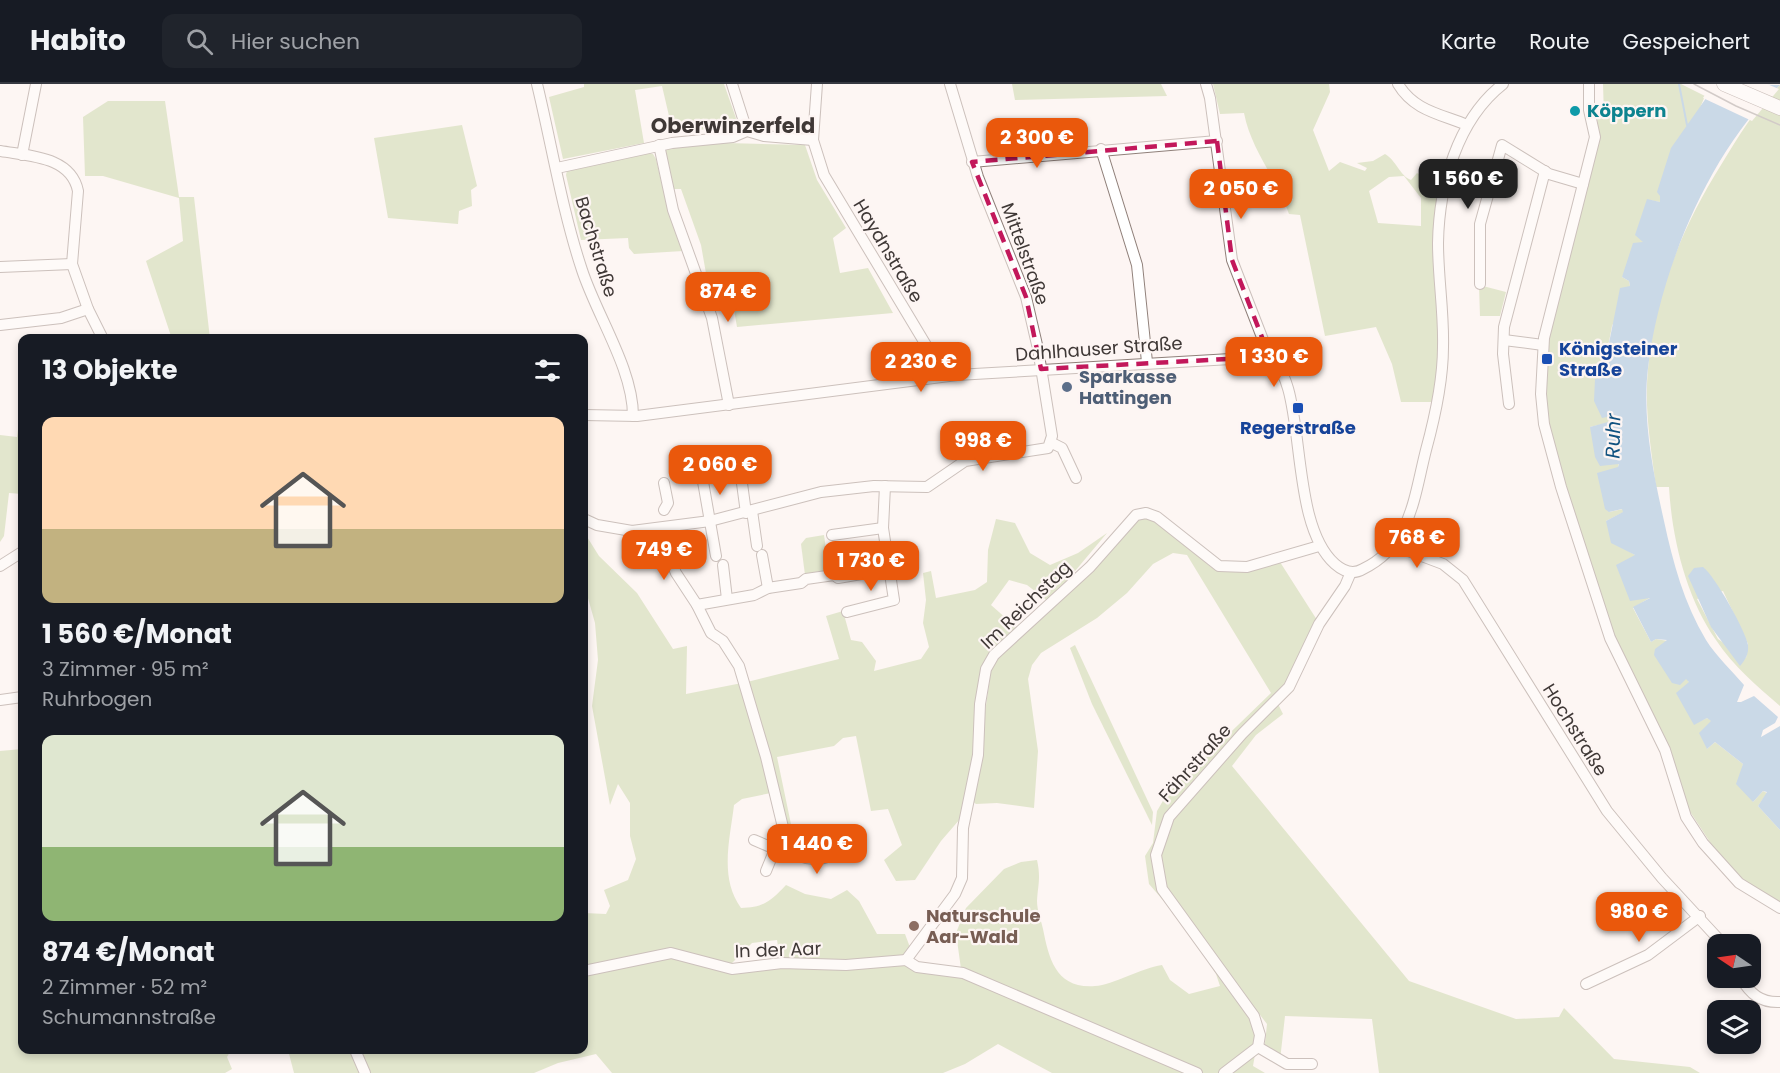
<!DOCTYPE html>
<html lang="de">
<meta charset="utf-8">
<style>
:root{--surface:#171b24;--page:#20242c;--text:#f1f3f6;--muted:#9ea1a6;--line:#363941;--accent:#ea580c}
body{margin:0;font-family:Poppins,sans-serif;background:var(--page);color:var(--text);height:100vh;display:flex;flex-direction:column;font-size:22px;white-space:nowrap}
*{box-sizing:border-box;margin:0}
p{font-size:20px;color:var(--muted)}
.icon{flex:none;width:33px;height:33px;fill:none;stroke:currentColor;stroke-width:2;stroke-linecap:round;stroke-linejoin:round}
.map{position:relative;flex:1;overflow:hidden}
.drawer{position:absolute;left:18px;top:250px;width:570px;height:720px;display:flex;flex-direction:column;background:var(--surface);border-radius:12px;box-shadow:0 3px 9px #0003}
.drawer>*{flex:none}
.needle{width:39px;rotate:283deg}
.buttons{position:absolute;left:1707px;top:850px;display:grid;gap:12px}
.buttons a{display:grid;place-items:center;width:54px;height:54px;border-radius:12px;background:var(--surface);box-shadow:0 3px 9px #0003;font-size:30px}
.price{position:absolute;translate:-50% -51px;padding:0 14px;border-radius:12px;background:var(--accent);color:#fff;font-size:20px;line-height:39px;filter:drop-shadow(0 2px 3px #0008)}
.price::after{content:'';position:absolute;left:50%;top:36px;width:18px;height:14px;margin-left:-9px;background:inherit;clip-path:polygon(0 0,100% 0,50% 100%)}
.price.selected{background:#222;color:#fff}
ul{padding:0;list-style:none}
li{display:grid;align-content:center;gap:12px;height:318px;padding:0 24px}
li span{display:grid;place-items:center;height:186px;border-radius:12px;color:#555}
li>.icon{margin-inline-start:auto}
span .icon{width:108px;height:108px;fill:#fffc;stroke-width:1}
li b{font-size:26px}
h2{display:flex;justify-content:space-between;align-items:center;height:72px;padding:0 24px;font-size:26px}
header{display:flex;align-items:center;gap:36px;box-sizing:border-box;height:84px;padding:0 30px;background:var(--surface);border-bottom:2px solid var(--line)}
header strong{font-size:28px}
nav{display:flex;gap:33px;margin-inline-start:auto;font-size:21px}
.search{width:420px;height:54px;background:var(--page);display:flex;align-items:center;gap:15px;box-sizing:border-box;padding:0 21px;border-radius:12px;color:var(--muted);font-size:22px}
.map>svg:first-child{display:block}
.green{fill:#c2d2a0;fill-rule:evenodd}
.water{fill:#8cb5da}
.pier{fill:#fdf5f3}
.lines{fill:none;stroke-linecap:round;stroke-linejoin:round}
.stream{stroke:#8cb5da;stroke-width:2}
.minor-casing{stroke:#90807a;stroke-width:12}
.major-casing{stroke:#90807a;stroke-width:15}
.minor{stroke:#fff;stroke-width:10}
.major{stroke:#fff;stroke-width:14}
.tram{stroke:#9e9795;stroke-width:1.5}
.marked{fill:none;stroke:#c2185b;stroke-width:4.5;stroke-dasharray:12 8;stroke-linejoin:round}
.culture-dot{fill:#0f9aa8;stroke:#fdf5f3;stroke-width:2}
.transit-dot{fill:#1a4fb4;stroke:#fdf5f3;stroke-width:2}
.service-dot{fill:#5c6f8a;stroke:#fdf5f3;stroke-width:2}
.education-dot{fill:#8d6e63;stroke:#fdf5f3;stroke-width:2}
.labels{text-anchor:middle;stroke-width:4.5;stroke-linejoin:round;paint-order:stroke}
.culture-label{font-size:18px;font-weight:bold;fill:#0d838f;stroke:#fdf5f3;text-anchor:start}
.street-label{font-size:18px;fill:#3f3836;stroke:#fdf5f3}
.transit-label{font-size:18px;font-weight:bold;fill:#164399;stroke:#fdf5f3;text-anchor:start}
.service-label{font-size:18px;font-weight:bold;fill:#4e5e75;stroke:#fdf5f3;text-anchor:start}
.education-label{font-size:18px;font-weight:bold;fill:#785e54;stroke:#fdf5f3;text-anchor:start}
.water-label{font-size:20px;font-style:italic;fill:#115280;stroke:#fdf5f3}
.quarter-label{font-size:21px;font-weight:bold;fill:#3f3836;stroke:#fdf5f3}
</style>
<header>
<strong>Habito</strong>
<div class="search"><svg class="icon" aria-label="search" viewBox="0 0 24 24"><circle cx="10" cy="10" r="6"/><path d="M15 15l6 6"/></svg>Hier suchen</div>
<nav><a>Karte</a><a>Route</a><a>Gespeichert</a></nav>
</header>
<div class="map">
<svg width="1780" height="989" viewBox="0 0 1780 989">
<rect width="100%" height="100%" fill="#fdf5f3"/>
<g class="green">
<path d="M 584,0 L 724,0 L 737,37 L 733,42 L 673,49 L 662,2 L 635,6 L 644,59 L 563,75 L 549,13 L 584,3 Z"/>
<path d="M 1012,0 L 1161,0 L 1167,12 L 1015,16 Z"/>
<path d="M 1213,0 L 1329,0 L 1330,8 L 1313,46 L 1329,87 L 1340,78 L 1365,87 L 1367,84 L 1357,79 L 1373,77 L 1385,70 C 1396,76 1400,92 1411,96 L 1417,89 L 1444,103 L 1438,277 L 1432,318 L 1401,318 L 1392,280 L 1376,243 L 1325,252 L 1300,131 L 1289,130 C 1277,95 1251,66 1244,29 L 1220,30 ZM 1404,92 L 1421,114 L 1421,142 L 1378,139 L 1369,107 L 1389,93 Z"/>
<path d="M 1603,0 L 1681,0 L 1705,12 L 1660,118 L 1648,116 L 1643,159 L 1622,193 L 1629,197 L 1630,202 L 1612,242 L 1603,289 L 1617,288 L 1620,292 L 1595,296 L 1615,337 L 1590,343 L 1619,379 L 1609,428 L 1623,425 L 1624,428 L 1606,437 L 1625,465 L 1635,471 L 1651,513 L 1633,524 L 1651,558 L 1656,555 L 1668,557 L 1689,598 L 1694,640 L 1707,634 L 1712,637 L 1707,665 L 1715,658 L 1743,680 L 1741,692 L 1753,718 L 1763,707 L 1767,709 L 1758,722 L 1780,746 L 1780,821 L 1762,812 L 1721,775 L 1689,726 L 1671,678 L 1618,564 L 1563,396 L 1546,334 L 1548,263 L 1551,245 L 1599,55 L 1597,34 L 1604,32 Z"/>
<path d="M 1780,1 L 1780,622 C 1757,602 1733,582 1716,556 C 1686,513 1672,455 1669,403 L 1656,403 C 1651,364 1644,325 1648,285 C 1654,212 1682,143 1721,81 C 1738,53 1755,24 1780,1 ZM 1723,507 L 1748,560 L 1746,574 L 1718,555 L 1697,515 Z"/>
<path d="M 108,17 L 165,17 L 179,113 L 194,113 L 210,255 L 172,255 L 146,177 L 183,157 L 179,114 L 103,92 L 85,92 L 83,33 Z"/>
<path d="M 462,41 L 477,102 L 471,106 L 472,122 L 459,127 L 458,140 L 388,134 L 374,54 Z"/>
<path d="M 726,59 L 805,61 L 817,96 L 846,144 L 833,154 L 840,189 L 868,184 L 893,229 L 737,243 L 728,190 L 707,195 L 701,161 L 681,105 L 674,105 L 665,70 L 667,63 Z"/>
<path d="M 646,68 L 653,70 L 656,75 L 667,122 L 683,167 L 634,170 L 629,164 L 628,154 L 581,156 L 566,91 L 567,86 Z"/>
<path d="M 1479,201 L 1506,208 L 1500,232 L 1480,232 Z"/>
<path d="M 22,315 L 22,410 L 9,409 L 4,452 L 0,458 L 0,351 L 17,353 Z"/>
<path d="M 1146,425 L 1211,483 L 1236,488 L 1280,478 L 1317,536 L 1282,610 L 1168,733 L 1154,770 L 1161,806 L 1260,941 L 1253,982 L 1265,989 L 1052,989 L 998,960 L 965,980 L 943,989 L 612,989 L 596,970 L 558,979 L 534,989 L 368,989 L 358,966 L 584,966 L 584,889 L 667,870 L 727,887 L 777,880 L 897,880 L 962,892 L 956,849 L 966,824 L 1004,785 L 1021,778 L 1037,776 C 1041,794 1038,800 1037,817 C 1037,826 1041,836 1043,845 C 1049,875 1056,905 1095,902 C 1113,901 1141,884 1162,881 L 1170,896 L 1189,910 L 1220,902 L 1216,890 L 1181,837 L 1149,800 L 1145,772 L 1153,759 L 1157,727 L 1167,710 L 1271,609 L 1187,471 L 1173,469 L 1153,480 L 1127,509 L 1097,534 L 1041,569 L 1032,581 L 1028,595 L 1038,667 L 1034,724 L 997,719 L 976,720 L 972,717 L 992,580 Z"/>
<path d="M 996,435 L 1015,439 L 1030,469 L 1050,481 L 1078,469 L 1107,449 L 1049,518 L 1027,501 L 1009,496 L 991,521 L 1016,543 L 986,576 L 974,671 L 960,735 L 941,757 L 915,796 L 896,797 L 884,776 L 902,761 L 888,725 L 871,727 L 856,652 L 843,654 L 834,662 L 777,673 L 797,769 L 792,764 L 747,598 L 839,575 L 826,532 L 843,527 L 851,556 L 862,558 L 876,577 L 874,587 L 921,575 L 929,563 L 923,539 L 926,516 L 923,489 L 931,487 L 936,514 L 975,506 L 987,498 L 988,466 Z"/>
<path d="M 584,448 L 599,472 L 637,509 L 673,565 L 687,562 L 686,610 L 742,599 L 771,709 L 742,715 L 734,721 C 730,755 719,794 741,824 C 763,824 771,817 786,801 L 805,810 L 831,815 L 847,806 L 859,817 L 877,850 L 905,850 L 911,866 L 904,873 L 845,880 L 780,874 L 777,856 L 752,859 L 730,881 L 667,866 L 584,883 L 584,829 L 606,830 L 610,822 L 604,806 L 628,796 L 636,775 L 630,752 L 630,719 L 618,700 L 610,721 L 592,622 L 598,576 L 595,539 L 584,500 Z"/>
<path d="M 824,451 L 829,487 L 805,491 L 801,460 L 806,454 Z"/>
<path d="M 1075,561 L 1153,728 L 1152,741 L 1092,620 L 1070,564 Z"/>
<path d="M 1277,618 L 1283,630 L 1256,651 L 1232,682 L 1409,897 L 1516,935 L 1559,933 L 1564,924 L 1614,975 L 1690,983 L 1700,989 L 1379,989 L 1372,935 L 1285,932 L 1280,976 L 1264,968 L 1267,940 L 1163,805 L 1157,771 L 1171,733 Z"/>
<path d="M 22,665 L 22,966 L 231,966 L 227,973 L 232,985 L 225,989 L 0,989 L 0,667 Z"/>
<path d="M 288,966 L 353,966 L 364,989 L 294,989 Z"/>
</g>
<g class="water">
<path d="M 1716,0 L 1780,1 C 1709,67 1659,189 1648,284 C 1642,334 1653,388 1664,437 C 1673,479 1684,519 1706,556 C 1716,572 1732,587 1744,601 L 1737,618 L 1741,618 L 1754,612 L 1778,633 L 1775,639 L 1763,646 L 1761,653 L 1780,642 L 1780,746 L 1758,722 L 1767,708 L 1763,707 L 1753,718 L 1736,700 L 1743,680 L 1715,658 L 1707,665 L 1699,649 L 1711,637 L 1707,634 L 1694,641 L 1676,609 L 1689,598 L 1686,595 L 1680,601 L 1672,599 L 1654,571 L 1655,565 L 1667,556 L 1656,555 L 1651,558 L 1633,523 L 1650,514 L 1630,517 L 1616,481 L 1635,471 L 1611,459 L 1606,437 L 1623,428 L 1622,425 L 1609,428 L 1605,425 L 1597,389 L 1618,383 L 1619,380 L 1600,382 L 1595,373 L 1590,343 L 1615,336 L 1612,332 L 1602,334 L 1594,317 L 1595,295 L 1620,292 L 1617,288 L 1603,289 L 1620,204 L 1630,202 L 1629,197 L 1622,193 L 1633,159 L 1643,158 L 1635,151 L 1647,115 L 1660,118 L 1660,112 L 1657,108 L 1671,64 Z"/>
<path d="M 1703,483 C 1715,492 1745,546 1748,561 C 1749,570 1745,576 1740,582 L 1711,543 L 1688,492 L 1694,484 Z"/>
</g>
<path class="pier" d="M 1712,0 L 1767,0 L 1779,5 L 1752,37 L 1703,14 Z"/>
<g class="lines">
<path class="stream" d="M 1679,0 L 1687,41"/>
<defs>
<g id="minor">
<path d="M 537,0 C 552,62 562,126 582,186 C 597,232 633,285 633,332"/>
<path d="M 732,0 L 747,47"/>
<path d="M 817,0 L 813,56 L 824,91 L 932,271 L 939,293"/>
<path d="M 1206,0 L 1210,14 L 1232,176 L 1265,261 L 1265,273"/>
<path d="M 1398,0 C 1414,27 1441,30 1467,41"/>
<path d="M 1589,0 L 1589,26 L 1595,53 L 1544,254 L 1541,310 L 1544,340 L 1561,403 L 1610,554 L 1665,666 L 1686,733 L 1703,759 L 1739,799 L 1780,824"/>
<path d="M 659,61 L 673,126 L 712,234 L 729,321"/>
<path d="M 1101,65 L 1137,181 L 1147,278"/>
<path d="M 0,67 C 28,72 71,72 78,107 L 72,180 L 88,225 L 103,255"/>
<path d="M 22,71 L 36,0"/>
<path d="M 972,78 L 1217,57"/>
<path d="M 557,84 L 672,59 L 733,53 L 747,47 L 764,52 L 813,56"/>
<path d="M 0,183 L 72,180"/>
<path d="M 1480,200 L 1480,140 L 1502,61 L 1549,90 L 1583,100"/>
<path d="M 0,241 L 61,234 L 88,225"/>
<path d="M 1504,256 L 1543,261"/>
<path d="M 1509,320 L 1503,270 L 1504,243 L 1545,87"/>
<path d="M 584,331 L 637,332 L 957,291 L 1265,273 C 1311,287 1284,435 1335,480 C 1343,487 1353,491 1363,485 C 1411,462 1414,413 1426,366 C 1435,333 1443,298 1443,263 C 1444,228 1438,194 1438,159 C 1439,102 1457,36 1503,0"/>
<path d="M 1052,359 L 1062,364 L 1076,394"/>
<path d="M 702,392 L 716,472"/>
<path d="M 741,392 L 746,429"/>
<path d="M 664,399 L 668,419 L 664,426"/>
<path d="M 752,427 L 757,462"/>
<path d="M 584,435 L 597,441 L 632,447 L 710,437 L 821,408 L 874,402 L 927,403 L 965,377 L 1048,364 L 1052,352 L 1038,265 L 1026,213 L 978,93 L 950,0"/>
<path d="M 664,444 L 670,475 L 676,489 L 697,521 L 711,549 L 723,557 L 739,582 L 766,673 L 788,764 C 808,783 829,774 850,764"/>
<path d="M 832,451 L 883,444"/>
<path d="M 1395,462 L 1443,480 L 1463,496 L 1607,727 L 1662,794 L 1724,861"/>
<path d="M 762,471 L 768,504"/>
<path d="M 723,481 L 727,515"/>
<path d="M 0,482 L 22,468"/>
<path d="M 697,521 L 754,511 L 768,504 L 801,499 L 806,495 L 834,491 L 838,494 L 890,485"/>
<path d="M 847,528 L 894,516 L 883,444 L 885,402"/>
<path d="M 0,616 L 22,613"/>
<path d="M 754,756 L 775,765 L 788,764"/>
<path d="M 766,787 L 775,765"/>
<path d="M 906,876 L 955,810 L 962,794 L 963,744 L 978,671 L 980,620 L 986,585 L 994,571 L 1090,483 L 1136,431 L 1146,429 L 1157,433 L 1219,482 L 1247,483 L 1319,462"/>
<path d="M 906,876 L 917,883 L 963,889 L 1197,989"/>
<path d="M 584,887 L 671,869 L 732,885 L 782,879 L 846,881 L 906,876"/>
<path d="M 1741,894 C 1750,910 1761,919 1780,918"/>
<path d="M 1586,900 L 1648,871 L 1700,832"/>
<path d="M 1258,963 L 1287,980 L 1312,980"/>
<path d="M 355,966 L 365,989"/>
<path d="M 1224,989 L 1258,963 L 1260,951 L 1254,932 L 1162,805 L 1156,771 L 1169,733 L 1242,650 L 1289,603 L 1319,540 L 1345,502 L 1351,488"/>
</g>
<path id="major" d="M 1724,0 L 1780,24"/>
</defs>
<use href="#minor" class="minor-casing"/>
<use href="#major" class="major-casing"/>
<use href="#minor" class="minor"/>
<use href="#major" class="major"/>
<path class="tram" d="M 1694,0 L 1736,22 L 1780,41"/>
</g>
<path d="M0 0H1780V989H0ZM 1217,57 L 1232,176 L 1265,261 L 1265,273 L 1041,285 L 1026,213 L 972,78 Z" fill="#fdf5f3" fill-opacity=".55" fill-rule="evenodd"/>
<path class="marked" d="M 1217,57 L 1232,176 L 1265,261 L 1265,273 L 1041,285 L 1026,213 L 972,78 Z"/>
<circle class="culture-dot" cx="1575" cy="27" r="6"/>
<g class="transit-dot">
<rect x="1541" y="269" width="12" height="12" rx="3"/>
<rect x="1292" y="318" width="12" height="12" rx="3"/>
</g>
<circle class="service-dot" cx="1067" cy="303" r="6"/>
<circle class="education-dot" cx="914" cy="842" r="6"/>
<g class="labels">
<g class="culture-label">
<text x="1587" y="33">Köppern</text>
</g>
<g class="street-label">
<text transform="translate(596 163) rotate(73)" y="6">Bachstraße</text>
<text transform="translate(888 167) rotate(59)" y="6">Haydnstraße</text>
<text transform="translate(1025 170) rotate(70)" y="6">Mittelstraße</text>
<text transform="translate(1099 265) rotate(-4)" y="6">Dahlhauser Straße</text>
<text transform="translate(1026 521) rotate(-44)" y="6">Im Reichstag</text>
<text transform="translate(1575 646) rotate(58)" y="6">Hochstraße</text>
<text transform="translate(1195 679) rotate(-48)" y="6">Fährstraße</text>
<text transform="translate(778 866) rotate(-2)" y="6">In der Aar</text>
</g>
<g class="transit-label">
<text x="1559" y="271">Königsteiner<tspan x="1559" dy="21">Straße</tspan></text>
<text x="1298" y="350" text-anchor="middle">Regerstraße</text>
</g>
<g class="service-label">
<text x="1079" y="299">Sparkasse<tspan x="1079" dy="21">Hattingen</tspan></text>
</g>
<g class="education-label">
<text x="926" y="838">Naturschule<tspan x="926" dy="21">Aar-Wald</tspan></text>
</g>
<g class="water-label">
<text transform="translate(1613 352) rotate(-89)" y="7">Ruhr</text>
</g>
<g class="quarter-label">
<text x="733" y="49">Oberwinzerfeld</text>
</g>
</g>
</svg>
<div class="buttons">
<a><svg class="needle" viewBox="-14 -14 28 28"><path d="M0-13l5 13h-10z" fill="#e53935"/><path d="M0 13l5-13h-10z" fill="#9ea1a6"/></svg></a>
<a><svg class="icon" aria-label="layers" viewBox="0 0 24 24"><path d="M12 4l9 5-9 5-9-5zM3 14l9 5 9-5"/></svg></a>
</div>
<b class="price" style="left:1037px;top:85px">2 300 €</b>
<b class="price selected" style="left:1468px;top:126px">1 560 €</b>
<b class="price" style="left:1241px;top:136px">2 050 €</b>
<b class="price" style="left:728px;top:239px">874 €</b>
<b class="price" style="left:1274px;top:304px">1 330 €</b>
<b class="price" style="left:921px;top:309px">2 230 €</b>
<b class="price" style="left:983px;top:388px">998 €</b>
<b class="price" style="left:720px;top:412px">2 060 €</b>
<b class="price" style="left:1417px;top:485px">768 €</b>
<b class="price" style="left:664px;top:497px">749 €</b>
<b class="price" style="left:871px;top:508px">1 730 €</b>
<b class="price" style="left:817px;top:791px">1 440 €</b>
<b class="price" style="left:1639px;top:859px">980 €</b>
<section class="drawer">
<h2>13 Objekte<svg class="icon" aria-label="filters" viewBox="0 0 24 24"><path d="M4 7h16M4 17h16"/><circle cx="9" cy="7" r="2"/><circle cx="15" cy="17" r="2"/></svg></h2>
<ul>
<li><span style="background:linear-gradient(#ffd9b3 60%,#c2b280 0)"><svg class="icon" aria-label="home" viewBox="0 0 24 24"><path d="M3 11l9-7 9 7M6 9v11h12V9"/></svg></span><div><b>1 560 €/Monat</b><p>3 Zimmer · 95 m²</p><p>Ruhrbogen</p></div></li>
<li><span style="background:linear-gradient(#dfe7d0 60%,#8fb573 0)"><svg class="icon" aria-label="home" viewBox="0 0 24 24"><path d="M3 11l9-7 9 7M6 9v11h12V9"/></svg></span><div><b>874 €/Monat</b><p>2 Zimmer · 52 m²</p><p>Schumannstraße</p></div></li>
</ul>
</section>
</div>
